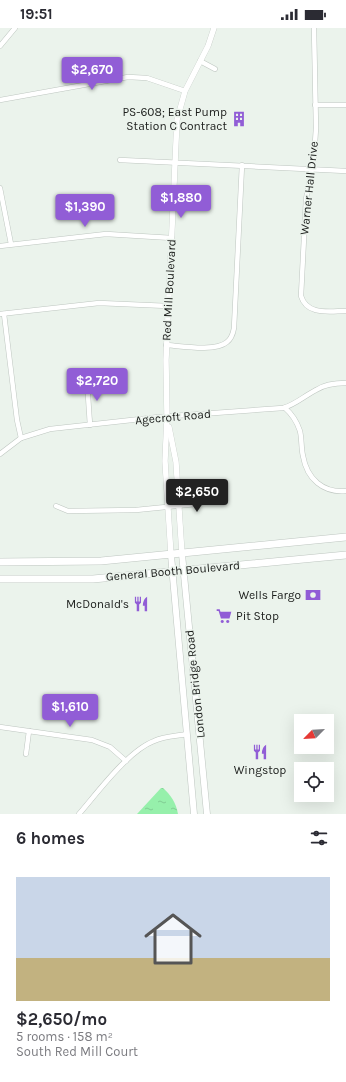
<!DOCTYPE html>
<meta charset="utf-8">
<style>
:root{--surface:#fff;--page:#f7f7f7;--text:#2b2b33;--muted:#7c7c81;--line:#e1e1e2;--accent:#915dd6}
body{margin:0;font-family:Karla,sans-serif;background:var(--page);color:var(--text);height:100vh;display:flex;flex-direction:column;font-size:15px;white-space:nowrap}
*{box-sizing:border-box;margin:0}
p{font-size:13px;color:var(--muted)}
.icon{flex:none;width:22px;height:22px;fill:none;stroke:currentColor;stroke-width:2;stroke-linecap:round;stroke-linejoin:round}
.map{position:relative;height:786px;overflow:hidden}
.sheet{display:flex;flex-direction:column;background:var(--surface);flex:1}
.sheet>*{flex:none}
.needle{width:26px;rotate:246deg}
.controls{position:absolute;left:294px;top:686px;display:grid;gap:8px}
.controls a{display:grid;place-items:center;width:40px;height:40px;border-radius:0px;background:var(--surface);box-shadow:0 4px 16px #0002;font-size:20px}
.price{position:absolute;translate:-50% -34px;padding:0 9px;border-radius:4px;background:var(--accent);color:#fff;font-size:13px;line-height:26px;filter:drop-shadow(0 1px 2px #0008)}
.price::after{content:'';position:absolute;left:50%;top:24px;width:12px;height:9px;margin-left:-6px;background:inherit;clip-path:polygon(0 0,100% 0,50% 100%)}
.price.current{background:#222;color:#fff}
ul{padding:0;list-style:none}
li{display:grid;align-content:center;gap:8px;height:212px;padding:0 16px}
li+li{border-top:1px solid var(--line)}
li span{display:grid;place-items:center;height:124px;border-radius:0px;color:#555}
li>.icon{margin-inline-start:auto}
span .icon{width:72px;height:72px;fill:#fffc;stroke-width:1}
li b{font-size:17px}
h2{display:flex;justify-content:space-between;align-items:center;height:48px;padding:0 16px;font-size:17px}
.status{display:flex;justify-content:space-between;align-items:center;height:28px;padding:0 20px;background:var(--surface);direction:ltr}
.status svg{height:11px;fill:currentColor}
.map>svg:first-child{display:block}
.water{fill:url(#water-ripples)}
.lines{fill:none;stroke-linecap:round;stroke-linejoin:round}
.minor-casing{stroke:#bec6c0;stroke-width:5.5}
.tertiary-casing{stroke:#bec6c0;stroke-width:6}
.secondary-casing{stroke:#bec6c0;stroke-width:7}
.trunk-casing{stroke:#bec6c0;stroke-width:8}
.minor{stroke:#fff;stroke-width:4.5}
.tertiary{stroke:#fff;stroke-width:5.5}
.secondary{stroke:#fff;stroke-width:6}
.trunk{stroke:#fff;stroke-width:7}
.labels{text-anchor:middle;stroke-width:3;stroke-linejoin:round;paint-order:stroke}
.poi-label{font-size:12px;fill:#1a1c1a;stroke:#ebf3ec;text-anchor:end}
.street-label{font-size:12px;fill:#1a1c1a;stroke:#ebf3ec}
</style>
<div class="status"><b>19:51</b><svg viewBox="0 0 49 12"><path d="M0 12V9h3v3zM5 12V6h3v6zM10 12V3h3v9zM15 12V0h3v12zM26 1h20v11H26zM47 4h2v5h-2z"/></svg></div>
<div class="map">
<svg width="346" height="786" viewBox="0 0 346 786">
<defs>
<pattern id="water-ripples" width="26" height="14" patternUnits="userSpaceOnUse"><rect width="26" height="14" fill="#96f0ab"/><path d="M2 4q2-2 4 0t4 0M15 11q2-2 4 0t4 0" fill="none" stroke="#81cd93"/></pattern>
</defs>
<rect width="100%" height="100%" fill="#ebf3ec"/>
<path class="water" d="M 161,760 L 163,760 C 171,767 176,775 178,786 L 137,786 Z"/>
<g class="lines">
<defs>
<g id="minor">
<path d="M 314,0 L 316,100 L 314,130 L 306,171 L 301,268 C 307,288 330,283 346,283"/>
<path d="M 0,18 L 15,0"/>
<path d="M 200,33 L 215,41"/>
<path d="M 0,72 L 128,49 L 147,50 L 185,63"/>
<path d="M 315,77 L 346,77"/>
<path d="M 120,132 L 346,143"/>
<path d="M 0,160 L 11,216"/>
<path d="M 0,218 L 106,206 L 172,210"/>
<path d="M 0,286 L 99,275 L 168,278"/>
<path d="M 4,286 L 17,392 L 21,410"/>
<path d="M 166,317 C 181,318 216,324 227,314 C 231,311 233,306 234,300 L 242,137"/>
<path d="M 87,353 L 90,397"/>
<path d="M 285,380 C 292,386 297,394 300,403 C 302,412 301,420 303,428 C 307,451 323,465 346,463"/>
<path d="M 0,426 L 21,410 L 50,401 L 159,389 L 283,380 C 295,377 304,368 316,362 C 325,356 335,355 346,355"/>
<path d="M 56,478 L 68,483 L 136,482 L 196,476 L 220,469"/>
<path d="M 0,699 L 92,712 L 110,719 L 126,733"/>
<path d="M 26,726 L 29,703"/>
<path d="M 79,786 C 98,764 128,723 154,713 C 164,708 176,708 187,706"/>
</g>
<g id="tertiary">
<path d="M 169,399 L 176,434 L 182,526"/>
<path d="M 171,527 L 165,433 L 167,389 L 166,332 L 177,92 L 185,63 L 208,18 L 214,0"/>
</g>
<g id="secondary">
<path d="M 182,526 L 207,786"/>
<path d="M 171,527 L 194,786"/>
</g>
<g id="trunk">
<path d="M 0,534 L 101,533 L 346,509"/>
<path d="M 0,551 L 93,551 L 346,527"/>
</g>
</defs>
<use href="#minor" class="minor-casing"/>
<use href="#tertiary" class="tertiary-casing"/>
<use href="#secondary" class="secondary-casing"/>
<use href="#trunk" class="trunk-casing"/>
<use href="#minor" class="minor"/>
<use href="#tertiary" class="tertiary"/>
<use href="#secondary" class="secondary"/>
<use href="#trunk" class="trunk"/>
</g>
<defs>
<symbol id="building-bare" viewBox="-9 -9 18 18"><path d="M-4-6H4V6H1V3H-1V6H-4ZM-2.5-4.3h1.7v1.8h-1.7ZM.8-4.3h1.7v1.8H.8ZM-2.5-1h1.7V.8h-1.7ZM.8-1h1.7V.8H.8Z" fill="#915dd6" stroke="#ebf3ec" stroke-width="2.5" paint-order="stroke"/></symbol>
<symbol id="bank-bare" viewBox="-9 -9 18 18"><path d="M-6-4H6V4H-6ZM0-2.3a2.3 2.3 0 1 0 0 4.6a2.3 2.3 0 1 0 0-4.6Z" fill="#915dd6" stroke="#ebf3ec" stroke-width="2.5" paint-order="stroke"/></symbol>
<symbol id="restaurant-bare" viewBox="-9 -9 18 18"><path d="M-5-6h1v4h1v-4h1v4h1v-4h1v5L-1.5 .5V6h-2V.5L-5-1ZM5-6V6H3V1.5H1.5Q1.5-4 5-6Z" fill="#915dd6" stroke="#ebf3ec" stroke-width="2.5" paint-order="stroke"/></symbol>
<symbol id="supermarket-bare" viewBox="-9 -9 18 18"><path d="M-6-5.5h2.5l.6 2H6L4.5 2H-2.5L-4.4-4H-6ZM-1.5 3.2a1.3 1.3 0 1 0 .1 0ZM3 3.2a1.3 1.3 0 1 0 .1 0Z" fill="#915dd6" stroke="#ebf3ec" stroke-width="2.5" paint-order="stroke"/></symbol>
</defs>
<g fill-rule="evenodd">
<use href="#building-bare" x="228" y="80" width="22" height="22"/>
<use href="#bank-bare" x="302" y="556" width="22" height="22"/>
<use href="#restaurant-bare" x="130" y="565" width="22" height="22"/>
<use href="#supermarket-bare" x="213" y="577" width="22" height="22"/>
<use href="#restaurant-bare" x="249" y="713" width="22" height="22"/>
</g>
<g class="labels">
<g class="poi-label">
<text x="227" y="88">PS-608; East Pump<tspan x="227" dy="14">Station C Contract</tspan></text>
<text x="301" y="571">Wells Fargo</text>
<text x="129" y="580">McDonald's</text>
<text x="236" y="592" text-anchor="start">Pit Stop</text>
<text x="260" y="746" text-anchor="middle">Wingstop</text>
</g>
<g class="street-label">
<text transform="translate(309 160) rotate(-84)" y="4">Warner Hall Drive</text>
<text transform="translate(169 262) rotate(-87)" y="4">Red Mill Boulevard</text>
<text transform="translate(173 389) rotate(-5)" y="4">Agecroft Road</text>
<text transform="translate(173 543) rotate(-5)" y="4">General Booth Boulevard</text>
<text transform="translate(195 656) rotate(-96)" y="4">London Bridge Road</text>
</g>
</g>
</svg>
<div class="controls">
<a><svg class="needle" viewBox="-14 -14 28 28"><path d="M0-13l5 13h-10z" fill="#e53935"/><path d="M0 13l5-13h-10z" fill="#7c7c81"/></svg></a>
<a><svg class="icon" aria-label="locate" viewBox="0 0 24 24"><circle cx="12" cy="12" r="6"/><path d="M12 2v4M12 18v4M2 12h4M18 12h4"/></svg></a>
</div>
<b class="price" style="left:92px;top:63px">$2,670</b>
<b class="price" style="left:181px;top:191px">$1,880</b>
<b class="price" style="left:85px;top:200px">$1,390</b>
<b class="price" style="left:97px;top:374px">$2,720</b>
<b class="price current" style="left:197px;top:485px">$2,650</b>
<b class="price" style="left:70px;top:700px">$1,610</b>
</div>
<section class="sheet">
<h2>6 homes<svg class="icon" aria-label="filters" viewBox="0 0 24 24"><path d="M4 7h16M4 17h16"/><circle cx="9" cy="7" r="2"/><circle cx="15" cy="17" r="2"/></svg></h2>
<ul>
<li><span style="background:linear-gradient(#c9d6e8 65%,#c2b280 0)"><svg class="icon" aria-label="home" viewBox="0 0 24 24"><path d="M3 11l9-7 9 7M6 9v11h12V9"/></svg></span><div><b>$2,650/mo</b><p>5 rooms · 158 m²</p><p>South Red Mill Court</p></div></li>
</ul>
</section>
